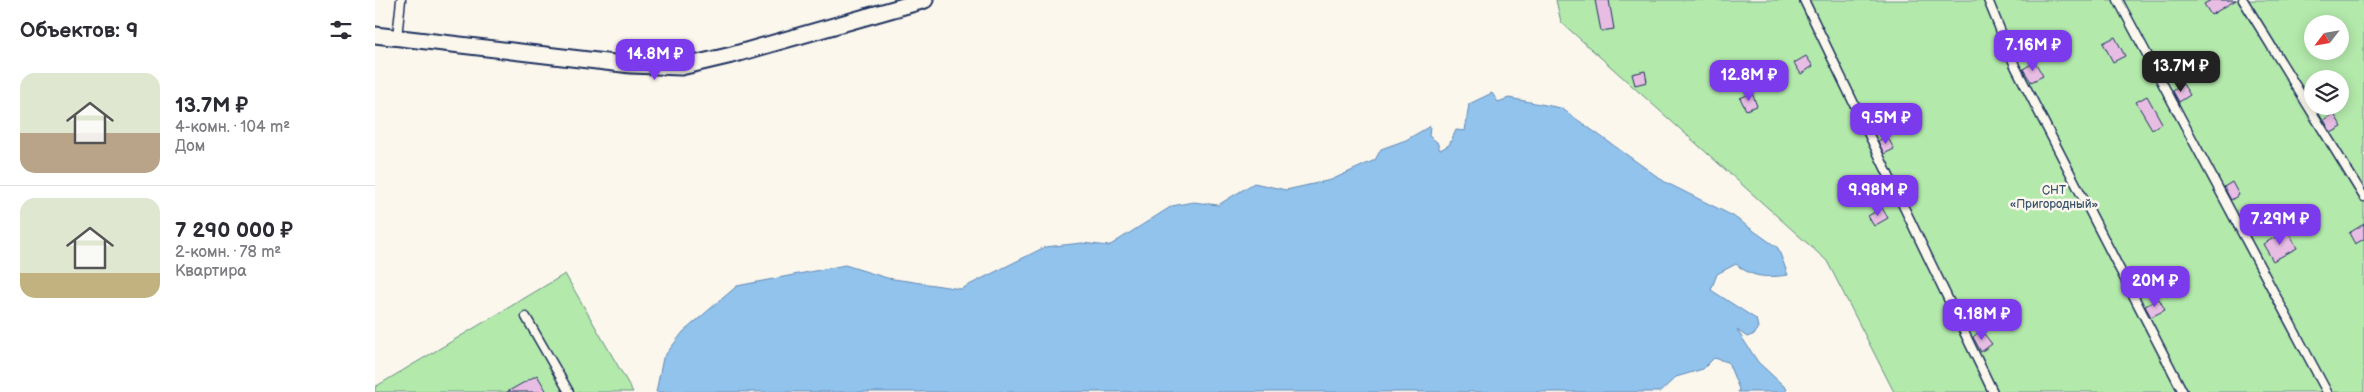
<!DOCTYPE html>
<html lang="ru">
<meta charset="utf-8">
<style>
:root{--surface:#fff;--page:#f2f2f3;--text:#2b2b33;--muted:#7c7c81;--line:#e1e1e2;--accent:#7c3aed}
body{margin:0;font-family:"Balsamiq Sans",sans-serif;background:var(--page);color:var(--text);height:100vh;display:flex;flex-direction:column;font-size:19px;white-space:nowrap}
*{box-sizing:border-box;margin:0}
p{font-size:16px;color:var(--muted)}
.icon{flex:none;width:28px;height:28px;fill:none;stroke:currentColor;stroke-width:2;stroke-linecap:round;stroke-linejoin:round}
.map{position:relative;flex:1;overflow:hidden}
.sheet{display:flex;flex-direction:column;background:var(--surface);width:375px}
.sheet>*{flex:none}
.needle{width:32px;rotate:239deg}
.tools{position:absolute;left:1929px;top:15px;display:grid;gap:10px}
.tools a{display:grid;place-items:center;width:45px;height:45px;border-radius:50%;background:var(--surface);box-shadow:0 2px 12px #0003;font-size:25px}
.price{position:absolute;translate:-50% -42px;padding:0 11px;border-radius:10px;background:var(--accent);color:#fff;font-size:16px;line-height:32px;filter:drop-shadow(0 1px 2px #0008)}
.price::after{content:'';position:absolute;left:50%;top:30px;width:15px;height:11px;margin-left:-8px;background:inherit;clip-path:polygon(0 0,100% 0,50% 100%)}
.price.current{background:#222;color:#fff}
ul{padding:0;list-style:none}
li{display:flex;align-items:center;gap:15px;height:125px;padding:0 20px}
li+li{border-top:1px solid var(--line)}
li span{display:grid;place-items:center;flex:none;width:140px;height:100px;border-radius:15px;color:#555}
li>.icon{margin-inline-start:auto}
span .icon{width:60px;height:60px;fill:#fffc;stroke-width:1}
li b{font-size:21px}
h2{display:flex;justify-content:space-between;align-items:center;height:60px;padding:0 20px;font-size:21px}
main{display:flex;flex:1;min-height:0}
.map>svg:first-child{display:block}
.green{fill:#b3e9ab;stroke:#678c84;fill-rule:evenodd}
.water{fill:#91c3ed;stroke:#6288b4}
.building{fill:#e8bde3;stroke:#1b2f5e}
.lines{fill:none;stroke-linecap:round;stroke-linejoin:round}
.lane-casing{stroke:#1b2f5e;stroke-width:11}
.street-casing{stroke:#1b2f5e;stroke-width:19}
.lane{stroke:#fbf7ec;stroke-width:8}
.street{stroke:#fbf7ec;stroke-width:15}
.labels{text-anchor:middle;stroke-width:5;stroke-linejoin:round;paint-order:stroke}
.park-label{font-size:12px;fill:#39546d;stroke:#fbf7ec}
</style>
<main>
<section class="sheet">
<h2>Объектов: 9<svg class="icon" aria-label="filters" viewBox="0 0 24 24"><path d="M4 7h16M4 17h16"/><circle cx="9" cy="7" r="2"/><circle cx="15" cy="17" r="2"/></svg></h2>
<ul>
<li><span style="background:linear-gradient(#dfe7d0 60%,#b9a48a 0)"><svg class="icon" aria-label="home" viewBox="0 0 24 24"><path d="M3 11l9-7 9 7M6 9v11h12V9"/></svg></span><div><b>13.7M ₽</b><p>4-комн. · 104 m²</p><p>Дом</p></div></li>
<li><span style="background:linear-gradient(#dfe7d0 75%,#c2b280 0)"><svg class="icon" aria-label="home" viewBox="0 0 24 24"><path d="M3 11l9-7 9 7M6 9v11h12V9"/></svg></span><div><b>7 290 000 ₽</b><p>2-комн. · 78 m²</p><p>Квартира</p></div></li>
</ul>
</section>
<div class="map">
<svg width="1989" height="392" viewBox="0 0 1989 392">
<rect width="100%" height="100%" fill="#fbf7ec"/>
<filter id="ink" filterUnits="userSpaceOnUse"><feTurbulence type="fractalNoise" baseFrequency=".02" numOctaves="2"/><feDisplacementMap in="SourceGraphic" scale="10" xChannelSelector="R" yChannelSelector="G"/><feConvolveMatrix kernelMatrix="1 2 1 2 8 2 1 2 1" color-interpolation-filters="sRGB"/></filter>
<g filter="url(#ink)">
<g class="green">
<path d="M 1181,0 L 1989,0 L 1989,392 L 1519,392 L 1452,261 L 1186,22 ZM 1938,24 L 1965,24 L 1965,51 L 1938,51 ZM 1938,79 L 1965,79 L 1965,106 L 1938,106 Z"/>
<path d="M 190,274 L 258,392 L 0,392 L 0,387 Z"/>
</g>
<path class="water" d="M 1117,93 L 1123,102 L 1134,98 L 1186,108 L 1290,182 L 1358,216 L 1403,248 L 1413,275 C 1392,278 1377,278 1361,264 L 1342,274 L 1336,290 L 1381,319 L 1383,327 L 1380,334 L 1372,337 L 1362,330 L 1383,362 L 1412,389 L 1410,392 L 1363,392 L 1364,389 L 1353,362 L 1339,358 L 1328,369 L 1301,377 L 1285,392 L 281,392 L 288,358 L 308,332 L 362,286 L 470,265 L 512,278 L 586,289 L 670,247 L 707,243 L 734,246 L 797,206 L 818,202 L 843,205 L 879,183 L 911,190 L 956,180 L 1000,160 L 1006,149 L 1031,140 L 1055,126 L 1054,136 L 1062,142 L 1065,150 L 1074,145 L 1081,130 L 1090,131 L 1094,104 Z"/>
<g class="building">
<path d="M 1220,0 L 1234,0 L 1239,29 L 1226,31 Z"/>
<path d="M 1836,0 L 1861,0 L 1836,15 L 1829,4 Z"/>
<path d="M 1740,37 L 1750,56 L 1738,62 L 1728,43 Z"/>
<path d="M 1431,56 L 1438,66 L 1426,74 L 1419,63 Z"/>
<path d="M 1660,62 L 1668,76 L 1656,82 L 1648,69 Z"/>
<path d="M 1270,71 L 1272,82 L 1260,85 L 1257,74 Z"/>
<path d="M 1808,84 L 1815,95 L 1804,102 L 1798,91 Z"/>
<path d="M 1377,93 L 1382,106 L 1371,110 L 1365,98 Z"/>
<path d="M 1772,96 L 1787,123 L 1777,129 L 1761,102 Z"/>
<path d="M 1959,114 L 1967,127 L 1956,133 L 1949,120 Z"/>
<path d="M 1512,136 L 1519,149 L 1509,154 L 1503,141 Z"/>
<path d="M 1857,182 L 1864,195 L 1856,200 L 1849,187 Z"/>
<path d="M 1507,208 L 1513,218 L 1499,226 L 1493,216 Z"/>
<path d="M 1989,224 L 1989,239 L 1980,244 L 1974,233 Z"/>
<path d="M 1913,230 L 1922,248 L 1898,261 L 1888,244 Z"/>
<path d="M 1784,299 L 1790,310 L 1776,317 L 1770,306 Z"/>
<path d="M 1606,330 L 1617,344 L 1606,352 L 1598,337 Z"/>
<path d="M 162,375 L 172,392 L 132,392 Z"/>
</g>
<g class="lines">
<defs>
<g id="lane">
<path d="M 1429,0 L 1618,392"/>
<path d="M 1613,0 L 1640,66 L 1808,392"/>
<path d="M 1743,0 L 1952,392"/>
<path d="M 1868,0 L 1989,197"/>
<path d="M 22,37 L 26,0"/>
<path d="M 151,317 L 194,392"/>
</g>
<path id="street" d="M 0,35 L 256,65 L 306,67 L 357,55 L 550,0"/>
</defs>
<use href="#lane" class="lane-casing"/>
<use href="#street" class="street-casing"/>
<use href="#lane" class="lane"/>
<use href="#street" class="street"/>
</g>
</g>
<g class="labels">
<g class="park-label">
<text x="1679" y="194">СНТ<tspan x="1679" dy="14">«Пригородный»</tspan></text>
</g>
</g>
</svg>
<div class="tools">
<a><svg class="needle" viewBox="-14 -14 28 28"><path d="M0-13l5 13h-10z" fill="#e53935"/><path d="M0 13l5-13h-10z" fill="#7c7c81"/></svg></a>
<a><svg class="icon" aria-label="layers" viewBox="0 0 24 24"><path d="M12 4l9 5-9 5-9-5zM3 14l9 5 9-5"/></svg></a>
</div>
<b class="price" style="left:1658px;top:72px">7.16M ₽</b>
<b class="price" style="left:280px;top:81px">14.8M ₽</b>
<b class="price current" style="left:1806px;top:93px">13.7M ₽</b>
<b class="price" style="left:1374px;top:102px">12.8M ₽</b>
<b class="price" style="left:1511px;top:145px">9.5M ₽</b>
<b class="price" style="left:1503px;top:217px">9.98M ₽</b>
<b class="price" style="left:1905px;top:246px">7.29M ₽</b>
<b class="price" style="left:1780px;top:308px">20M ₽</b>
<b class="price" style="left:1607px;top:341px">9.18M ₽</b>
</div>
</main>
